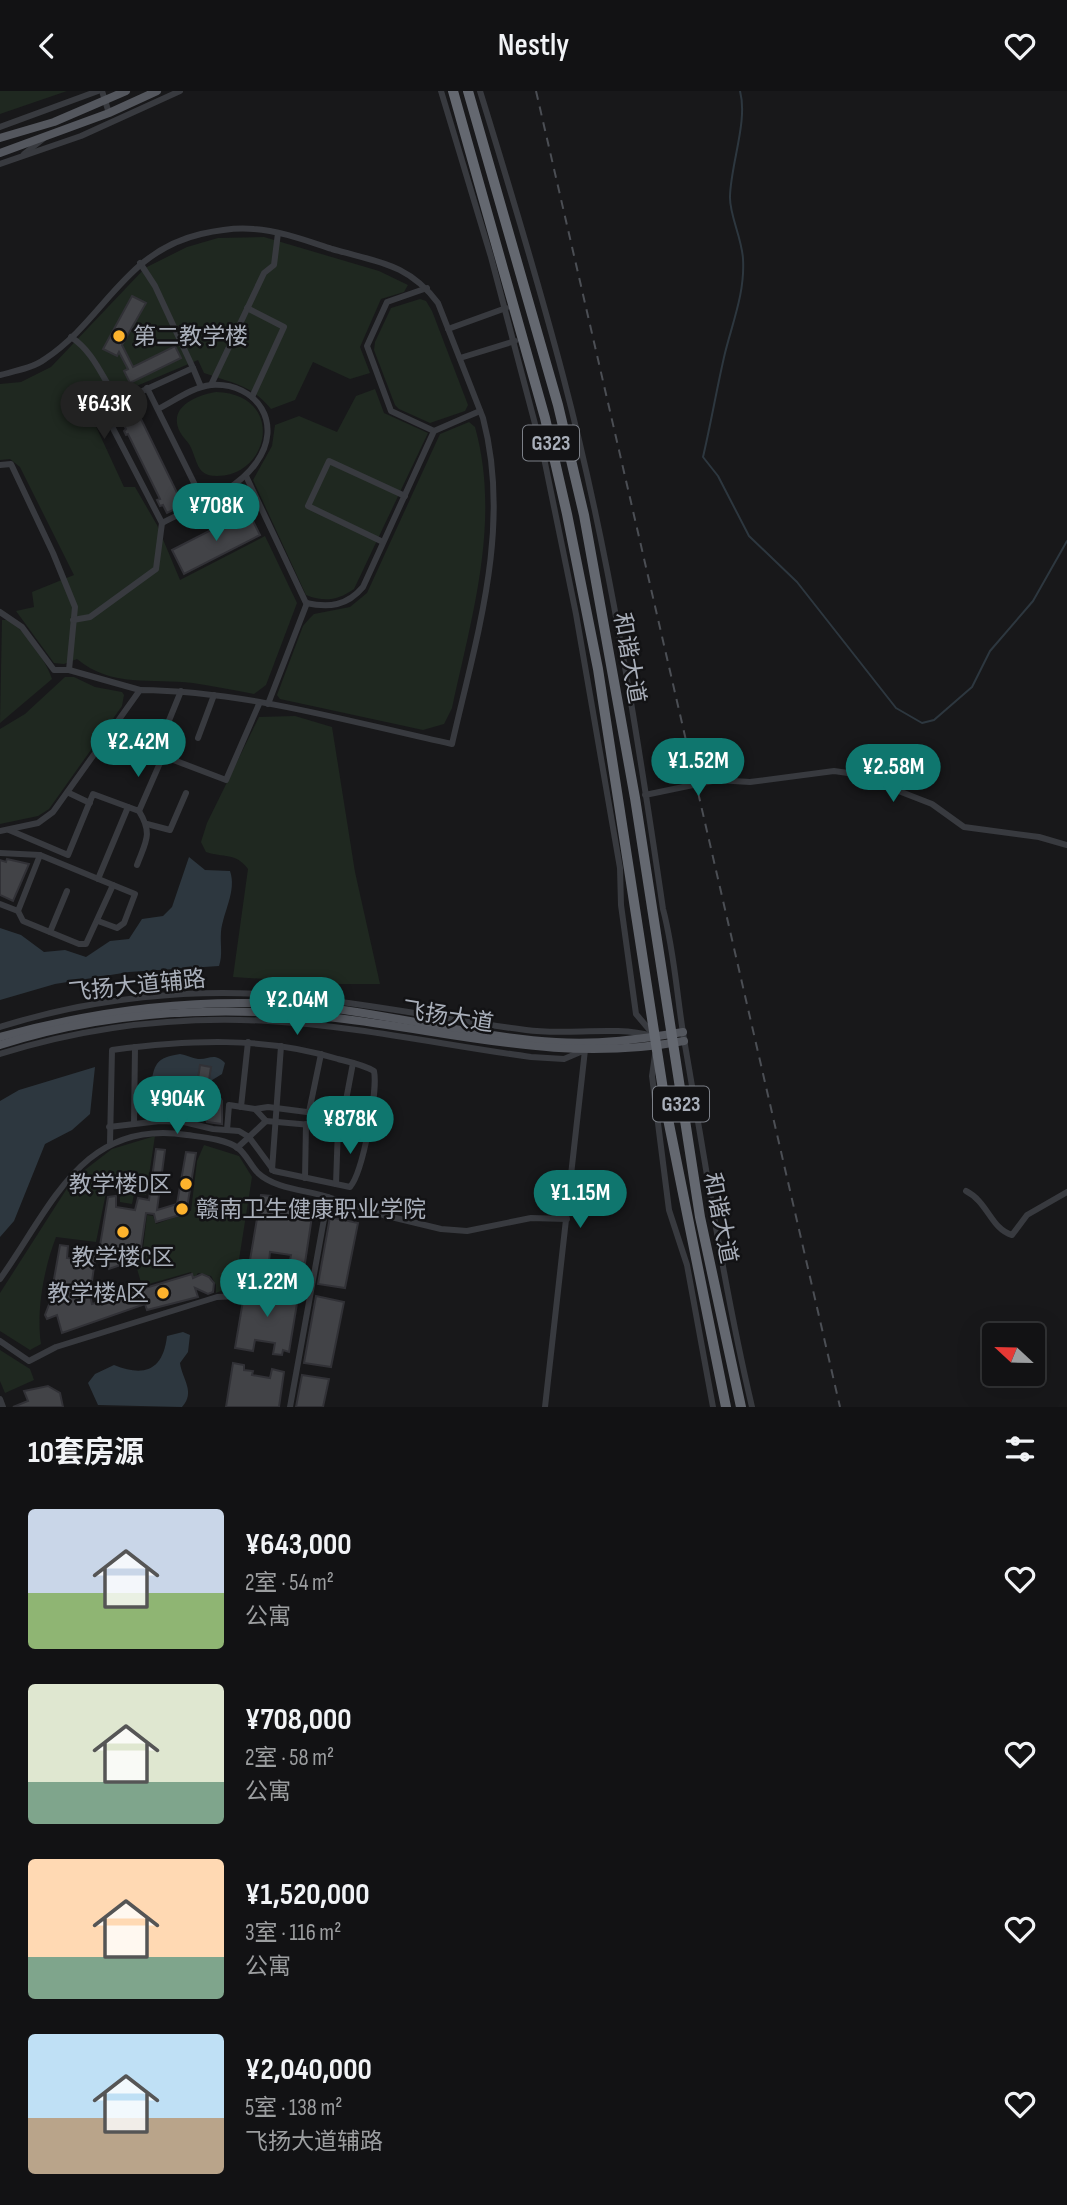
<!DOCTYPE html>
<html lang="zh">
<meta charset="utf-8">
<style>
:root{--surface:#121214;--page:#1f2022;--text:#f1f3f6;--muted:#9c9ea0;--line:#313234;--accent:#0f766e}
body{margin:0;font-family:"Sofia Sans Condensed","Noto Sans SC",sans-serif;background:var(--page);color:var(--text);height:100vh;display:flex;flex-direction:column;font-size:26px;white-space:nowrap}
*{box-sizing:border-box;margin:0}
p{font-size:23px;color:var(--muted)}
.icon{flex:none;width:38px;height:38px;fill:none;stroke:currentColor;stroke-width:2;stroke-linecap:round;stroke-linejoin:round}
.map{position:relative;height:1316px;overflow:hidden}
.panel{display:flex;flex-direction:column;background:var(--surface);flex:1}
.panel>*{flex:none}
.needle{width:46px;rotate:292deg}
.controls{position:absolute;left:982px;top:1232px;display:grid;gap:14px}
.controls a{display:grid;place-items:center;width:63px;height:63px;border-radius:7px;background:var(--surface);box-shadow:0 7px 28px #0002,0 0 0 2px var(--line);font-size:35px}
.price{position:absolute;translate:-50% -60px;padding:0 16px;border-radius:24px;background:var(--accent);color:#fff;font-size:23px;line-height:46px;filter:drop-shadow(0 2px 4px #0008)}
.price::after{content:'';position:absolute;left:50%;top:42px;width:21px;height:16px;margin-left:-10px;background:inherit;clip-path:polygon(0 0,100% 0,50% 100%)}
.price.selected{background:#222;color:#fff}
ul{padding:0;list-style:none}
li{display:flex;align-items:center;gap:21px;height:175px;padding:0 28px}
li span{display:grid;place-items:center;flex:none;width:196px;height:140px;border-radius:7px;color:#555}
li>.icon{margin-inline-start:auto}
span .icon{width:84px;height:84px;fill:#fffc;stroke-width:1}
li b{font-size:30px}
h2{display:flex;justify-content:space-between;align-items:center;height:84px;padding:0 28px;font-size:30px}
header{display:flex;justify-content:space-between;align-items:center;height:91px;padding:0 28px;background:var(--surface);font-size:32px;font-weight:600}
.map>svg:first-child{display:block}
.green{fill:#1f2820}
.water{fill:#2d373f}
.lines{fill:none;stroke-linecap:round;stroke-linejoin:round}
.stream{stroke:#2d373f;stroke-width:2}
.building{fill:#424347;stroke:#313136;stroke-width:2}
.minor{stroke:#383a3f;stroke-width:6}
.major{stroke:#54575e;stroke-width:8}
.highway{stroke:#646870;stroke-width:10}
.rail{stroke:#4b4e54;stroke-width:2;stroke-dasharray:9 7;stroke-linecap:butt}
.poi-dot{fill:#fdb32d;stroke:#131315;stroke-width:2.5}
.labels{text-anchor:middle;stroke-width:5;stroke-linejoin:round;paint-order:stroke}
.shield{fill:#131315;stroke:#7c8088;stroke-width:2}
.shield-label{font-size:21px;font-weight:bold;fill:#a9afba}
.poi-label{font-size:23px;fill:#a9afba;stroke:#131315;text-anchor:start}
.street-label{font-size:23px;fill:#a9afba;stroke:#131315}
</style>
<header><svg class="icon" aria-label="back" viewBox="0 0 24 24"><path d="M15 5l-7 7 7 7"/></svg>Nestly<svg class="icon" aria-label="heart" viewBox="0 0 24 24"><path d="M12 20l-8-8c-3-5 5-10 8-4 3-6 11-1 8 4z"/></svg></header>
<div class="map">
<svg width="1067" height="1316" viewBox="0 0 1067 1316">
<rect width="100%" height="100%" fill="#18181a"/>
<g class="green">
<path d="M 0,0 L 67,0 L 0,23 Z"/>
<path d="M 264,146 L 379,180 L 408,194 L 404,201 L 381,208 L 360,256 L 370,282 L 350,288 L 313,271 L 295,309 L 271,318 C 252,294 232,292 204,282 L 198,269 L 87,316 L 124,396 L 135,396 L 157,434 L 180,489 L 265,445 L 297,512 L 266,594 L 254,603 C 234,599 213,595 193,592 C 151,587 112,597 77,568 L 64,573 L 54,572 L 16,520 L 34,516 L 32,501 L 74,484 L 20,376 L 10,368 L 0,369 L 0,293 L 21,291 L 51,276 L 145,177 L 187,156 L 218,147 Z"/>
<path d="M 420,208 L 426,210 L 432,220 L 468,314 L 465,320 L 430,332 L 399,318 L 395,314 L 374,259 L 375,251 L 391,217 Z"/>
<path d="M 375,298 L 384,322 L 428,342 L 354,498 C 337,510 324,511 306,504 L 253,389 L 272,355 L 275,334 L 299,325 L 337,341 L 356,305 Z"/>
<path d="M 216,301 C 285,303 271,384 218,385 C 195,386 198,368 189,353 C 186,349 182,345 180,341 C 167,316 197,304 216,301 Z"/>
<path d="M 469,331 L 475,336 C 501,429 472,525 452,617 L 444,633 L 423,639 L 280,608 L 277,604 L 303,535 L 309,528 L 314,523 L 350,516 L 367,502 L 440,343 Z"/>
<path d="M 2,529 L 10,529 C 27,543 45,568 52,588 L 0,632 Z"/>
<path d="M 65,586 L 74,586 L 95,596 L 122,601 L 124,604 L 122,615 L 49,718 L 38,725 L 0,733 L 0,638 L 25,623 Z"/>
<path d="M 295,625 L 332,636 L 355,781 L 380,893 L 341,893 L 233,886 L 248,778 C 236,761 223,767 206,761 L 201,751 L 207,732 L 259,626 Z"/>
<path d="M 155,1045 L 146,1104 L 134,1103 L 132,1113 L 120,1111 L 120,1099 L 107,1097 L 96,1151 L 56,1146 C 44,1177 36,1220 41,1253 L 30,1259 L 0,1240 L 0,1202 L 73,1088 L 112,1058 Z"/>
<path d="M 204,1054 L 239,1065 L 252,1086 L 235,1194 L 216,1202 L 216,1194 L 211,1185 L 198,1182 L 194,1188 L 191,1181 L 142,1195 L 133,1164 L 142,1166 L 147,1124 L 153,1125 L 156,1133 L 181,1124 L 180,1118 L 191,1120 L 197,1070 Z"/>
<path d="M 0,1259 L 30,1278 L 34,1289 L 5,1302 L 0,1290 Z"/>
</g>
<g class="water">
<path d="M 189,766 L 205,779 L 230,780 C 237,800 223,821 221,841 C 220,853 223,864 219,875 L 129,881 L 86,888 L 55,893 L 0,909 L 0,837 L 21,844 L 44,861 L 65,859 L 86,866 L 110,850 L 129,848 L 142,828 L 163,825 L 172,816 Z"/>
<path d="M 180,963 C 186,964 192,967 198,968 C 209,969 214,961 225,972 L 222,983 L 209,991 L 211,976 L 200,974 L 196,1004 L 164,1015 L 153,1016 C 149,1008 149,1002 151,993 C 155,971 157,967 180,963 Z"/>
<path d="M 95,976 L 90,1023 L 72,1039 L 45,1053 L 14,1130 L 0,1146 L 0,1010 L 19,999 Z"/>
<path d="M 183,1241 L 190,1244 L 188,1261 L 180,1272 C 182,1288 196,1301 182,1316 L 98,1314 L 88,1292 L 95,1283 L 114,1274 C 144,1286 163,1280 167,1245 Z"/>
</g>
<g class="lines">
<path class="stream" d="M 740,0 C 748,30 731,72 730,105 C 729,123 742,147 743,168 C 745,201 733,230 725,262 C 717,296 711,332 703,366 L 718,385 L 749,445 L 797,491 L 896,617 L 922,632 L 934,629 L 972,596 L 990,560 L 1033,510 L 1067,450"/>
</g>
<g class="building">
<path d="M 132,205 L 146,212 L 122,254 L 133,276 L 175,255 L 181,267 L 130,292 L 124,280 L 128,278 L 119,261 L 117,265 L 103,258 Z"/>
<path d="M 139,324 L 183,414 L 167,422 L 163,414 L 160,415 L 157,409 L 160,408 L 128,343 L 126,344 L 124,340 L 126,338 L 123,332 Z"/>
<path d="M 248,420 L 260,444 L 184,483 L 172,459 Z"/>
<path d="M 7,768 L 29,773 L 13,810 L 0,804 L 0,769 L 6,771 Z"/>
<path d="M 200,974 L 211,976 L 208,996 L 218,1003 L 222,1010 L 222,1033 L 207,1031 L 204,1024 L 192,1022 L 189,1011 L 195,1009 Z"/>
<path d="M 156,1058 L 165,1059 L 157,1119 L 177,1113 L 186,1061 L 196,1062 L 187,1117 L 177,1116 L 180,1124 L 156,1131 L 154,1123 L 146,1122 L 140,1164 L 130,1162 L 132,1170 L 109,1178 L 107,1170 L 95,1169 L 90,1204 L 92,1213 L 192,1183 L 193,1187 L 202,1183 L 209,1186 L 214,1192 L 213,1201 L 208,1203 L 195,1197 L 198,1206 L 147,1219 L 145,1213 L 62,1242 L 57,1224 L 47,1228 L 45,1224 L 50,1211 L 60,1154 L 68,1155 L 67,1167 L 86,1170 L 88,1160 L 99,1161 L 108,1106 L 116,1105 L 116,1116 L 135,1119 L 138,1107 L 149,1109 Z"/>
<path d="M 261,1104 L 271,1105 L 270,1110 L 299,1115 L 300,1110 L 314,1112 L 305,1172 L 298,1171 L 297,1176 L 289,1175 L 291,1164 L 270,1161 L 269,1171 L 250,1169 Z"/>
<path d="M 330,1126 L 358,1132 L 345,1197 L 318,1193 Z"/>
<path d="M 246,1192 L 256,1193 L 255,1198 L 284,1203 L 284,1198 L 299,1200 L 289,1261 L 283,1259 L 282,1264 L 273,1263 L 275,1252 L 255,1249 L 253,1260 L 235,1257 Z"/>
<path d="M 316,1205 L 344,1211 L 331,1276 L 304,1272 Z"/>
<path d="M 233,1272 L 244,1274 L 244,1279 L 253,1280 L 252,1284 L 270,1287 L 272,1278 L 284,1281 L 279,1316 L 226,1316 Z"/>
<path d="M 302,1284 L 329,1288 L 323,1316 L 296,1316 Z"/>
<path d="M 48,1295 L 60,1302 L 63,1316 L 13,1316 L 28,1310 L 24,1300 Z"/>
</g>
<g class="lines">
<g class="minor">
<path d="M 102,0 L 109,22"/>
<path d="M 441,0 L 491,166 L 544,367 L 576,523 L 620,777 L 621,814 L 636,923 L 653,943"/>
<path d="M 480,0 C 509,94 538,190 563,285 C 609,460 637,640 663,818 C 675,863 677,909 685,954 C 706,1075 724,1197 752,1316"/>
<path d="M 0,36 L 98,0"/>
<path d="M 24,63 L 43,48"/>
<path d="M 0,73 L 81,45 L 180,0"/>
<path d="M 140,172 L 155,195 L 193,277 L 103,318 L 162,432"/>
<path d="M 427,197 L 387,211 L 367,255 L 391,320 L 434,340 L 480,320"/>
<path d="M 247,217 L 284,236 L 252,306"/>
<path d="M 448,238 L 506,217"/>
<path d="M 71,246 C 95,262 102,287 119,311"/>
<path d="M 460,267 L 515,250"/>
<path d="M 193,277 L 201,296"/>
<path d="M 0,284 C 15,280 33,277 45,268 C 105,228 124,161 201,143 C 218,139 237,136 254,138 C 281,140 307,150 332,158 C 377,171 408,172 438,212 L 483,327 C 512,437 476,547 452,653 C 350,631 246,600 140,599 L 53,721 L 38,732 L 0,740"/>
<path d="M 211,294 L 264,182 L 274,174 L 278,142"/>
<path d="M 147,297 L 203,410"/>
<path d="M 0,374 L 11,373 L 53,462 L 75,516 L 69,579"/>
<path d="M 246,385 L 306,512 C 329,517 347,515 363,496 L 434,340"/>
<path d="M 383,451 L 308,415 L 329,370 L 405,405"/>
<path d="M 0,521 L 22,536 L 54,579 L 69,579 L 140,599"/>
<path d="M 73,529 L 90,526 L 156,478 L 162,432 C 192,416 236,401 256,372 C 284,334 258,291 211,294 C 193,296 174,310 158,318"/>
<path d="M 268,613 L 307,512"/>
<path d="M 198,647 L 214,604"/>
<path d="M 163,665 L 159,654 L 181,600"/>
<path d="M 69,702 L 90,712"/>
<path d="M 645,704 L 717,689 L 750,691 L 834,680 L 855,683 L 932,713 L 964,736 L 1039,746 L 1067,754"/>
<path d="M 147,733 L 170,739 L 186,702"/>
<path d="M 9,739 L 68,764 L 93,703 L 139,720 L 163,665 L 226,689 L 259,613"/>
<path d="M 0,762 L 40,764 L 113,794 L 86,853 L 79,853 L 23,830 L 18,820 L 0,813"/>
<path d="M 137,774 C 146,750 153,743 139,720"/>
<path d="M 98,788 L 128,716"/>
<path d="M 18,820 L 40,764"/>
<path d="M 98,830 L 117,837 L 124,832 L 135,803 L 113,794"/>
<path d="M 50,841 L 67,800"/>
<path d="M 0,936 C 91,907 194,896 289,905 C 369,912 447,929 526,939 C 568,945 613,934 653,945"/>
<path d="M 0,963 C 86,936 177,925 268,930 C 356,935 444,954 531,966 L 564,968 L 585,959 L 545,1316"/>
<path d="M 655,964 L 652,985 L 669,1119 L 687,1174 L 713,1316"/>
<path d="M 241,1016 L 248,951"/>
<path d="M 255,1018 L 268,1016 L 369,1029"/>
<path d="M 309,1021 L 321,963"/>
<path d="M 343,1025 L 353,972"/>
<path d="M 134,1033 L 135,956"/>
<path d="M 109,1036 L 160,1030 L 184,1031 L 213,1038 L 239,1040 L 249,1046 L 266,1030 L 367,1039"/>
<path d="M 227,1039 L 229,1014 L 255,1018 L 266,1030"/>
<path d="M 110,1052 L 112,959 C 188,949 264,945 338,968 C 350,971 364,974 374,980 C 378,999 363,1081 350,1096 L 274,1080 L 249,1046 L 237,1057"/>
<path d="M 272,1079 L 281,955"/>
<path d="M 305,1087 L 306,1033"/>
<path d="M 336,1093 L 338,1036"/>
<path d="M 966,1100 C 988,1111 991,1138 1012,1144 L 1027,1124 L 1067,1101"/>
<path d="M 328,1106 L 383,1124 L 441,1138 L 467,1140 L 531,1127 L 567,1128"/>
<path d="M 0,1188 C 51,1117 82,1027 187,1044 C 201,1046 226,1048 238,1057 C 246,1063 251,1075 258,1082 C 275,1098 306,1099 328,1106 L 290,1316"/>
<path d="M 0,1250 L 29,1270 L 56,1256 L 217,1206 L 239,1205"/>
<path d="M 0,1308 L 3,1316"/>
</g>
<g class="major">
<path d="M 0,47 L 54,31 L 126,0"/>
<path d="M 0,62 L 109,22 L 157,0"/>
<path d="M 0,946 C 104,917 212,905 320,916 C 399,925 477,946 556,951 C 599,954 641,948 683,941"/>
<path d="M 0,954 C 109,919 223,914 336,927 C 457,941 561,973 684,950"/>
</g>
<g class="highway">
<path d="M 453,0 L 545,327 L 567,423 L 598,578 L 666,1018 L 726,1316"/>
<path d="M 468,0 L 558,314 L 584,424 L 635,707 L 700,1126 L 741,1316"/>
</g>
<path class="rail" d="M 536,0 L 840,1316"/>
</g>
<g class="poi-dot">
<circle cx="119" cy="245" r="7"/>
<circle cx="186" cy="1093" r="7"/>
<circle cx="182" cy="1118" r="7"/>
<circle cx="123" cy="1141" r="7"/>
<circle cx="163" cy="1202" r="7"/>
</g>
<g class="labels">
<g class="shield">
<rect x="523" y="334.5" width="56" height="35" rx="5"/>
<rect x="653" y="995.5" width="56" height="35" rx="5"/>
</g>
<g class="shield-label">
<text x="551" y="359">G323</text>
<text x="681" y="1020">G323</text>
</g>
<g class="poi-label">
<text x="133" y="253">第二教学楼</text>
<text x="172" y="1101" text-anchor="end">教学楼D区</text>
<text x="196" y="1126">赣南卫生健康职业学院</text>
<text x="123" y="1174" text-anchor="middle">教学楼C区</text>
<text x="149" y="1210" text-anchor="end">教学楼A区</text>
</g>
<g class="street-label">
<text transform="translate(630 567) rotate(80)" y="8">和谐大道</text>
<text transform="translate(137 894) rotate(-6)" y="8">飞扬大道辅路</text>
<text transform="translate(448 925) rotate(9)" y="8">飞扬大道</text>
<text transform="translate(721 1127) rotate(79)" y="8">和谐大道</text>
</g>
</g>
</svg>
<div class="controls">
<a><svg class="needle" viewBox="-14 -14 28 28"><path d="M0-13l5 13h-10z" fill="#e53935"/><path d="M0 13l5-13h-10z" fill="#9c9ea0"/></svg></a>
</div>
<b class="price selected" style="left:104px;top:350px">¥643K</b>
<b class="price" style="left:216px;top:452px">¥708K</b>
<b class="price" style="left:138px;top:688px">¥2.42M</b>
<b class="price" style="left:698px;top:707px">¥1.52M</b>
<b class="price" style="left:893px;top:713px">¥2.58M</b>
<b class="price" style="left:297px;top:946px">¥2.04M</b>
<b class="price" style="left:177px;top:1045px">¥904K</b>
<b class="price" style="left:350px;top:1065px">¥878K</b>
<b class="price" style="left:580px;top:1139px">¥1.15M</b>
<b class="price" style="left:267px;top:1228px">¥1.22M</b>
</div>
<section class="panel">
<h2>10套房源<svg class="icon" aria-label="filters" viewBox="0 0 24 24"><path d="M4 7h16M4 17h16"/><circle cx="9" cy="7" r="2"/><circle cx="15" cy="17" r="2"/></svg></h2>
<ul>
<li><span style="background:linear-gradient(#c9d6e8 60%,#8fb573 0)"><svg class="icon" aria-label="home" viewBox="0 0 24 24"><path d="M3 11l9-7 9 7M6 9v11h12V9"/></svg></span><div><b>¥643,000</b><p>2室 · 54 m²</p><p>公寓</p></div><svg class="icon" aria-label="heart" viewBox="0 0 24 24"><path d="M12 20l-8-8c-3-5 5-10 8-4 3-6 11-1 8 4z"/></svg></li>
<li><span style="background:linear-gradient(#dfe7d0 70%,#7fa58c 0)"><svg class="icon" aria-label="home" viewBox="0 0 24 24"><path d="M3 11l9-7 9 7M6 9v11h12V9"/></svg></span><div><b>¥708,000</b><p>2室 · 58 m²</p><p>公寓</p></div><svg class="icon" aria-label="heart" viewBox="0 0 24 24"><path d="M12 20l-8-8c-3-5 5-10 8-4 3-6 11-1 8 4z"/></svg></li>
<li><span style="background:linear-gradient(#ffd9b3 70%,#7fa58c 0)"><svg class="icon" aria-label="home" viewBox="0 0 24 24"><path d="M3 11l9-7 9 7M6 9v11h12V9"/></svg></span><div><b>¥1,520,000</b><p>3室 · 116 m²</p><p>公寓</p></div><svg class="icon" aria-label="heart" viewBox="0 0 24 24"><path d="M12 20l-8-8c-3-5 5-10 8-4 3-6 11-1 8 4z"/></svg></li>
<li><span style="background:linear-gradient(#bfe0f5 60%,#b9a48a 0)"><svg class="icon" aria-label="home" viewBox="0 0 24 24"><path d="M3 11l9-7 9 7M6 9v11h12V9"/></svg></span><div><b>¥2,040,000</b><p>5室 · 138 m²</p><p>飞扬大道辅路</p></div><svg class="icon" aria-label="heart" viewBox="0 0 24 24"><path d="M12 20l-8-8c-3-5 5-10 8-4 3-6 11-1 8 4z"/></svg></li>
</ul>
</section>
